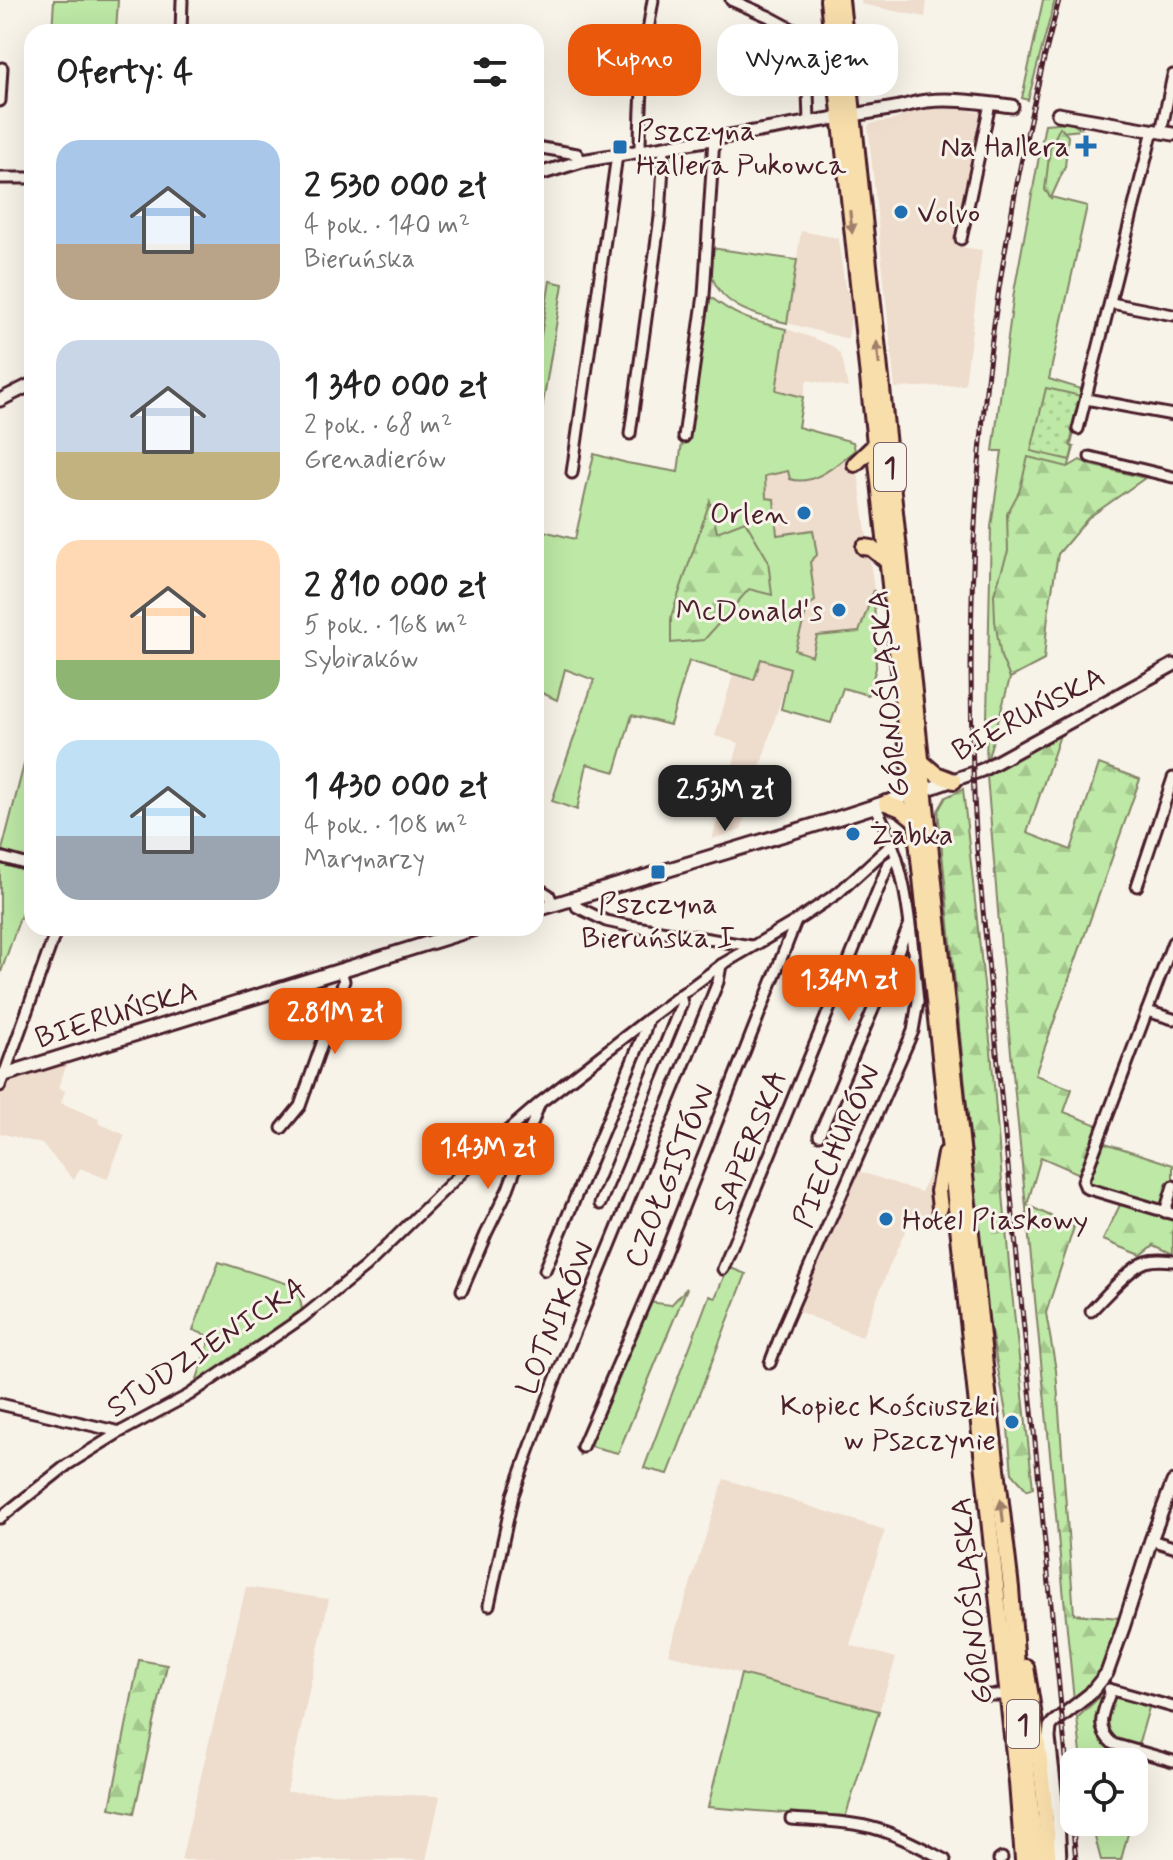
<!DOCTYPE html>
<html lang="pl">
<meta charset="utf-8">
<style>
:root{--surface:#fff;--page:#f6f6f6;--text:#222;--muted:#767676;--accent:#ea580c}
body{margin:0;font-family:Mynerve,sans-serif;background:var(--page);color:var(--text);height:100vh;display:flex;flex-direction:column;font-size:30px;white-space:nowrap}
*{box-sizing:border-box;margin:0}
p{font-size:26px;color:var(--muted)}
.icon{flex:none;width:44px;height:44px;fill:none;stroke:currentColor;stroke-width:2;stroke-linecap:round;stroke-linejoin:round}
.map{position:relative;flex:1;overflow:hidden}
.drawer{position:absolute;left:24px;top:24px;width:520px;height:912px;display:flex;flex-direction:column;background:var(--surface);border-radius:24px;box-shadow:0 8px 32px #0002}
.drawer>*{flex:none}
.top-card{position:absolute;left:568px;top:24px;width:484px;height:72px;display:flex;gap:16px}
.controls{position:absolute;left:1060px;top:1748px;display:grid;gap:16px}
.controls a{display:grid;place-items:center;width:88px;height:88px;border-radius:16px;background:var(--surface);box-shadow:0 8px 32px #0002;font-size:40px}
.price{position:absolute;translate:-50% -68px;padding:0 18px;border-radius:16px;background:var(--accent);color:#fff;font-size:26px;line-height:52px;filter:drop-shadow(0 2px 4px #0008)}
.price::after{content:'';position:absolute;left:50%;top:48px;width:24px;height:18px;margin-left:-12px;background:inherit;clip-path:polygon(0 0,100% 0,50% 100%)}
.price.selected{background:#222;color:#fff}
ul{padding:0;list-style:none}
li{display:flex;align-items:center;gap:24px;height:200px;padding:0 32px}
li span{display:grid;place-items:center;flex:none;width:224px;height:160px;border-radius:24px;color:#555}
li>.icon{margin-inline-start:auto}
span .icon{width:96px;height:96px;fill:#fffc;stroke-width:1}
li b{font-size:34px}
h2{display:flex;justify-content:space-between;align-items:center;height:96px;padding:0 32px;font-size:34px}
.pill{padding:0 28px;border-radius:24px;background:var(--surface);box-shadow:0 8px 32px #0002;font-size:28px;line-height:72px}
.pill.selected{background:var(--accent);color:#fff}
.map>svg:first-child{display:block}
.built{fill:#eedccc}
.grass{fill:#bde8a5;stroke:#848468;stroke-width:2}
.forest{fill:url(#forest-firs);stroke:#848468;stroke-width:2}
.park{fill:url(#park-dots);stroke:#848468;stroke-width:2}
.lines{fill:none;stroke-linecap:round;stroke-linejoin:round}
.minor-casing{stroke:#4a1f2b;stroke-width:15}
.tertiary-casing{stroke:#4a1f2b;stroke-width:17}
.secondary-casing{stroke:#4a1f2b;stroke-width:18}
.primary-casing{stroke:#4a1f2b;stroke-width:20}
.minor{stroke:#f7f3e8;stroke-width:9}
.tertiary{stroke:#f7f3e8;stroke-width:11}
.secondary{stroke:#f7f3e8;stroke-width:12}
.primary{stroke:#f8deab;stroke-width:14}
.rail-casing{stroke:#4a1f2b;stroke-width:5}
.rail{stroke:#f7f3e8;stroke-width:2;stroke-dasharray:6;stroke-linecap:butt}
.oneway{fill:#a17e6b}
.poi-dot{fill:#1f6fb2;stroke:#f7f3e8;stroke-width:3}
.labels{text-anchor:middle;stroke-width:6;stroke-linejoin:round;paint-order:stroke}
.shield{fill:#f7f3e8;stroke:#7e5f64;stroke-width:2}
.shield-label{font-size:28px;font-weight:bold;fill:#4a1f2b}
.poi-label{font-size:30px;fill:#4a1f2b;stroke:#f7f3e8;text-anchor:start}
.street-label{font-size:30px;fill:#4a1f2b;stroke:#f7f3e8}
</style>
<div class="map">
<svg width="1173" height="1860" viewBox="0 0 1173 1860">
<defs>
<pattern id="forest-firs" width="22" height="20" patternUnits="userSpaceOnUse" patternTransform="scale(2)"><rect width="22" height="20" fill="#bde8a5"/><path d="M5 1l3.5 6h-7zM16 11l3.5 6h-7z" fill="#a4c78e"/></pattern>
<pattern id="park-dots" width="8" height="8" patternUnits="userSpaceOnUse" patternTransform="scale(2)"><rect width="8" height="8" fill="#bde8a5"/><path d="M2 2h.1M6 6h.1" fill="none" stroke="#a4c78e" stroke-width="1.8" stroke-linecap="round"/></pattern>
</defs>
<rect width="100%" height="100%" fill="#f7f3e8"/>
<filter id="ink" filterUnits="userSpaceOnUse"><feTurbulence type="fractalNoise" baseFrequency=".0125" numOctaves="2"/><feDisplacementMap in="SourceGraphic" scale="16" xChannelSelector="R" yChannelSelector="G"/><feConvolveMatrix kernelMatrix="1 2 1 2 8 2 1 2 1" color-interpolation-filters="sRGB"/></filter>
<g filter="url(#ink)">
<g class="built">
<path d="M 861,0 L 927,0 L 925,17 L 861,4 Z"/>
<path d="M 957,108 L 990,115 L 961,247 L 982,250 L 965,385 L 895,388 L 868,126 L 870,124 L 894,120 L 917,109 Z"/>
<path d="M 801,231 L 838,238 L 845,288 L 851,295 L 852,313 L 848,339 L 787,323 Z"/>
<path d="M 786,329 L 813,338 L 832,346 L 840,354 L 843,362 L 848,388 L 807,380 L 803,397 L 776,391 Z"/>
<path d="M 855,450 L 874,590 L 860,632 L 818,636 L 812,656 L 794,651 L 808,606 L 815,600 L 810,561 L 813,530 L 777,535 L 774,500 L 766,499 L 765,476 L 789,471 L 827,472 Z"/>
<path d="M 761,660 L 790,669 L 741,830 L 712,839 L 739,743 L 715,736 L 733,675 L 754,682 Z"/>
<path d="M 69,1059 L 58,1087 L 65,1091 L 61,1103 L 99,1119 L 98,1123 L 125,1135 L 107,1179 L 80,1168 L 74,1180 L 42,1144 L 0,1133 L 0,1095 L 7,1078 Z"/>
<path d="M 934,1162 L 937,1218 L 914,1211 L 889,1267 L 862,1337 L 797,1311 L 858,1171 L 921,1192 Z"/>
<path d="M 724,1479 L 885,1530 L 850,1645 L 896,1658 L 879,1711 L 668,1654 Z"/>
<path d="M 246,1587 L 329,1599 L 287,1792 L 440,1796 L 426,1860 L 181,1860 Z"/>
</g>
<g class="grass">
<path d="M 54,0 L 118,0 L 116,32 L 52,32 Z"/>
<path d="M 1043,0 L 1055,0 L 1028,100 L 1022,98 Z"/>
<path d="M 1070,122 L 1082,130 L 1062,132 L 1051,197 L 1087,206 L 1049,379 L 1084,390 L 1071,445 L 1074,447 L 986,765 L 991,527 L 1002,451 L 993,451 L 1014,292 L 1045,124 Z"/>
<path d="M 711,248 L 797,260 L 787,323 C 759,316 725,309 713,279 C 709,270 711,258 711,248 Z"/>
<path d="M 550,281 L 563,284 L 536,445 L 536,366 Z"/>
<path d="M 708,295 C 737,318 752,321 786,329 L 776,390 L 803,397 L 798,427 L 853,442 L 855,450 C 837,464 814,487 790,479 L 788,471 L 765,476 L 766,498 L 774,499 L 777,535 L 813,530 L 817,555 L 810,562 L 815,601 L 808,606 L 795,650 L 812,656 L 817,636 L 859,632 L 874,590 L 876,668 L 868,695 L 843,688 L 831,723 L 781,709 L 790,668 L 761,659 L 754,680 L 689,661 L 670,725 L 632,715 L 615,772 L 587,764 L 577,810 L 552,801 L 594,680 L 565,669 L 557,700 L 536,690 L 536,529 L 575,539 L 594,454 L 627,463 L 678,472 L 682,442 L 687,442 Z"/>
<path d="M 30,741 L 32,741 L 32,845 L 27,859 L 1,854 Z"/>
<path d="M 0,859 L 32,869 L 32,883 L 0,975 Z"/>
<path d="M 1102,1142 L 1173,1165 L 1173,1212 L 1089,1185 L 1087,1182 Z"/>
<path d="M 219,1262 L 298,1287 L 303,1315 L 194,1388 L 211,1337 L 193,1330 Z"/>
<path d="M 728,1267 L 746,1274 L 668,1474 L 644,1468 L 709,1296 L 715,1298 Z"/>
<path d="M 687,1288 L 618,1453 L 586,1445 L 579,1456 L 609,1382 L 617,1384 L 649,1302 L 671,1305 Z"/>
<path d="M 741,1674 L 879,1711 L 845,1818 L 708,1807 Z"/>
<path d="M 1105,1692 L 1108,1693 L 1098,1725 L 1102,1739 L 1114,1747 L 1111,1762 L 1082,1762 L 1077,1718 Z"/>
<path d="M 1118,1696 L 1150,1704 L 1138,1746 C 1122,1743 1110,1740 1103,1724 L 1111,1699 Z"/>
<path d="M 1091,1822 L 1131,1822 L 1121,1860 L 1101,1860 Z"/>
</g>
<g class="forest">
<path d="M 1060,127 L 1068,136 L 1065,167 L 1051,198 L 1045,190 L 1050,148 Z"/>
<path d="M 1028,457 L 1068,467 L 1080,460 L 1091,465 L 1145,478 L 1088,518 L 1058,554 L 1048,615 L 1044,660 L 1010,678 L 1001,657 L 995,621 L 994,594 L 1008,551 L 1007,514 L 1019,492 Z"/>
<path d="M 710,501 L 717,532 L 745,521 L 768,560 L 772,595 L 749,589 L 704,640 L 671,643 L 671,617 Z"/>
<path d="M 1060,735 L 1027,833 L 1071,850 L 1099,764 L 1140,779 L 1035,1075 L 1072,1089 L 1064,1112 L 1100,1126 L 1082,1175 L 1041,1157 L 1027,1205 L 1074,1227 L 1046,1313 L 1056,1370 L 1074,1614 L 1119,1618 L 1103,1672 L 1094,1687 L 1074,1701 L 1002,960 L 987,776 Z"/>
<path d="M 963,789 L 991,1050 L 1009,1265 L 1033,1488 L 1027,1490 L 1012,1473 L 1007,1418 L 987,1309 L 938,811 L 946,797 Z"/>
<path d="M 1103,1197 L 1173,1216 L 1173,1254 L 1154,1245 L 1141,1255 L 1103,1240 L 1120,1205 Z"/>
<path d="M 139,1660 L 167,1665 L 134,1813 L 110,1808 Z"/>
</g>
<path class="park" d="M 1046,388 L 1081,396 L 1070,445 L 1073,448 L 1070,460 L 1031,451 Z"/>
<g class="lines">
<defs>
<g id="minor">
<path d="M 731,0 L 770,17 L 809,38 L 816,46 L 817,56 L 808,92 L 809,121"/>
<path d="M 181,32 L 182,0"/>
<path d="M 0,101 L 2,68"/>
<path d="M 1161,132 L 1173,75"/>
<path d="M 536,147 L 577,154 L 582,161"/>
<path d="M 640,152 C 640,101 644,50 653,0"/>
<path d="M 0,178 L 32,178"/>
<path d="M 961,239 L 990,104"/>
<path d="M 1111,303 L 1173,315"/>
<path d="M 1086,399 L 1173,415"/>
<path d="M 1078,429 L 1153,130"/>
<path d="M 630,434 L 660,217 L 664,148"/>
<path d="M 684,437 L 704,295 L 714,138"/>
<path d="M 1090,457 L 1173,477"/>
<path d="M 572,473 L 617,155"/>
<path d="M 0,857 L 32,866"/>
<path d="M 1137,886 L 1173,778"/>
<path d="M 536,887 L 549,895 L 553,904"/>
<path d="M 574,898 L 577,907 L 606,921 L 624,925 L 751,946"/>
<path d="M 1173,942 L 1083,1181 L 1086,1188 L 1173,1214"/>
<path d="M 1147,1011 L 1173,1019"/>
<path d="M 0,1086 L 57,928"/>
<path d="M 282,1128 L 300,1106 L 344,981 L 341,971"/>
<path d="M 819,1135 L 909,926"/>
<path d="M 600,1204 L 682,1003 L 680,995"/>
<path d="M 1165,1212 L 1173,1186"/>
<path d="M 723,1269 L 889,863 L 897,858"/>
<path d="M 545,1270 L 644,1033 L 648,1019"/>
<path d="M 462,1290 L 486,1234 L 508,1189 L 539,1105"/>
<path d="M 1091,1311 C 1104,1298 1130,1267 1146,1262 C 1155,1259 1164,1260 1173,1261"/>
<path d="M 770,1363 L 786,1321 L 913,1031 L 918,1002 C 911,934 909,867 875,806"/>
<path d="M 0,1404 L 120,1432"/>
<path d="M 582,1447 L 656,1276 L 796,921"/>
<path d="M 0,1518 L 67,1465 L 120,1432 L 189,1395 L 303,1317 L 365,1267 L 483,1152 L 541,1102 L 648,1019 L 721,965 L 796,921 L 838,893 L 891,845"/>
<path d="M 1151,1540 L 1173,1547"/>
<path d="M 489,1605 L 513,1495 L 553,1385 L 718,982 L 721,965"/>
<path d="M 1109,1689 L 1173,1707"/>
<path d="M 1111,1690 C 1104,1711 1093,1727 1113,1744 L 1173,1761"/>
<path d="M 988,1695 L 1007,1695"/>
<path d="M 791,1819 C 820,1821 852,1821 880,1830 C 903,1837 924,1849 945,1860"/>
<path d="M 999,1860 L 1002,1858"/>
</g>
<g id="tertiary">
<path d="M 1058,114 L 1173,134"/>
<path d="M 536,175 L 582,161 L 895,108 C 906,106 916,102 927,101 C 955,98 984,103 1012,106"/>
<path d="M 0,400 L 32,384"/>
<path d="M 925,790 L 982,770 L 1173,665"/>
<path d="M 1060,1860 L 1058,1818 L 1049,1738 L 1050,1727 L 1053,1723 L 1090,1694 L 1107,1673 L 1123,1628 L 1151,1540 L 1173,1482"/>
</g>
<g id="secondary">
<path d="M 536,910 L 835,819 L 918,792"/>
<path d="M 0,1076 L 477,928"/>
</g>
<g id="primary">
<path d="M 828,0 L 1017,1783 L 1023,1860"/>
<path d="M 841,0 L 986,1375 L 1011,1588 L 1017,1666 L 1036,1860"/>
<path d="M 855,464 L 875,445"/>
<path d="M 864,547 L 871,548 L 887,561"/>
<path d="M 922,762 L 936,774 L 954,781"/>
<path d="M 886,803 L 901,809 L 915,820"/>
<path d="M 940,1208 L 938,1191 L 945,1154"/>
<path d="M 1026,1667 C 1037,1731 1046,1795 1048,1860"/>
</g>
</defs>
<use href="#minor" class="minor-casing"/>
<use href="#tertiary" class="tertiary-casing"/>
<use href="#secondary" class="secondary-casing"/>
<use href="#primary" class="primary-casing"/>
<use href="#minor" class="minor"/>
<use href="#tertiary" class="tertiary"/>
<use href="#secondary" class="secondary"/>
<use href="#primary" class="primary"/>
<defs>
<path id="rail" d="M 1059,0 C 984,282 958,558 977,849 L 1076,1860"/>
</defs>
<use href="#rail" class="rail-casing"/>
<use href="#rail" class="rail"/>
</g>
<defs><path id="oneway-solid" d="M-6-.8H1V-3.2L6.5 0L1 3.2V.8H-6Z" transform="scale(2)"/></defs>
<g class="oneway">
<use href="#oneway-solid" transform="translate(851 222) rotate(84)"/>
<use href="#oneway-solid" transform="translate(878 353) rotate(-96)"/>
<use href="#oneway-solid" transform="translate(1002 1511) rotate(-97)"/>
</g>
</g>
<g class="poi-dot">
<path d="M1082 134h8v8h8v8h-8v8h-8v-8h-8v-8h8z"/>
<rect x="612" y="139" width="16" height="16" rx="4"/>
<circle cx="901" cy="212" r="8"/>
<circle cx="804" cy="513" r="8"/>
<circle cx="839" cy="610" r="8"/>
<circle cx="853" cy="834" r="8"/>
<rect x="650" y="864" width="16" height="16" rx="4"/>
<circle cx="886" cy="1219" r="8"/>
<circle cx="1012" cy="1422" r="8"/>
</g>
<g class="labels">
<g class="shield">
<rect x="874" y="443" width="32" height="48" rx="6"/>
<rect x="1007" y="1700" width="32" height="48" rx="6"/>
</g>
<g class="shield-label">
<text x="890" y="477">1</text>
<text x="1023" y="1734">1</text>
</g>
<g class="poi-label">
<text x="636" y="140">Pszczyna<tspan x="636" dy="34">Hallera Pukowca</tspan></text>
<text x="1070" y="156" text-anchor="end">Na Hallera</text>
<text x="917" y="222">Volvo</text>
<text x="788" y="523" text-anchor="end">Orlen</text>
<text x="823" y="620" text-anchor="end">McDonald's</text>
<text x="869" y="844">Żabka</text>
<text x="658" y="913" text-anchor="middle">Pszczyna<tspan x="658" dy="34">Bieruńska I</tspan></text>
<text x="902" y="1229">Hotel Piaskowy</text>
<text x="996" y="1415" text-anchor="end">Kopiec Kościuszki<tspan x="996" dy="34">w Pszczynie</tspan></text>
</g>
<g class="street-label">
<text transform="translate(888 694) rotate(-96)" y="10">GÓRNOŚLĄSKA</text>
<text transform="translate(1028 713) rotate(-28)" y="10">BIERUŃSKA</text>
<text transform="translate(116 1014) rotate(-17)" y="10">BIERUŃSKA</text>
<text transform="translate(749 1142) rotate(-68)" y="10">SAPERSKA</text>
<text transform="translate(836 1146) rotate(-66)" y="10">PIECHURÓW</text>
<text transform="translate(669 1176) rotate(-68)" y="10">CZOŁGISTÓW</text>
<text transform="translate(555 1318) rotate(-68)" y="10">LOTNIKÓW</text>
<text transform="translate(206 1347) rotate(-33)" y="10">STUDZIENICKA</text>
<text transform="translate(971 1601) rotate(-96)" y="10">GÓRNOŚLĄSKA</text>
</g>
</g>
</svg>
<div class="controls">
<a><svg class="icon" aria-label="locate" viewBox="0 0 24 24"><circle cx="12" cy="12" r="6"/><path d="M12 2v4M12 18v4M2 12h4M18 12h4"/></svg></a>
</div>
<b class="price selected" style="left:725px;top:833px">2.53M zł</b>
<b class="price" style="left:849px;top:1023px">1.34M zł</b>
<b class="price" style="left:335px;top:1056px">2.81M zł</b>
<b class="price" style="left:488px;top:1191px">1.43M zł</b>
<div class="top-card">
<a class="pill selected">Kupno</a>
<a class="pill">Wynajem</a>
</div>
<section class="drawer">
<h2>Oferty: 4<svg class="icon" aria-label="filters" viewBox="0 0 24 24"><path d="M4 7h16M4 17h16"/><circle cx="9" cy="7" r="2"/><circle cx="15" cy="17" r="2"/></svg></h2>
<ul>
<li><span style="background:linear-gradient(#a9c7e8 65%,#b9a48a 0)"><svg class="icon" aria-label="home" viewBox="0 0 24 24"><path d="M3 11l9-7 9 7M6 9v11h12V9"/></svg></span><div><b>2 530 000 zł</b><p>4 pok. · 140 m²</p><p>Bieruńska</p></div></li>
<li><span style="background:linear-gradient(#c9d6e8 70%,#c2b280 0)"><svg class="icon" aria-label="home" viewBox="0 0 24 24"><path d="M3 11l9-7 9 7M6 9v11h12V9"/></svg></span><div><b>1 340 000 zł</b><p>2 pok. · 68 m²</p><p>Grenadierów</p></div></li>
<li><span style="background:linear-gradient(#ffd9b3 75%,#8fb573 0)"><svg class="icon" aria-label="home" viewBox="0 0 24 24"><path d="M3 11l9-7 9 7M6 9v11h12V9"/></svg></span><div><b>2 810 000 zł</b><p>5 pok. · 168 m²</p><p>Sybiraków</p></div></li>
<li><span style="background:linear-gradient(#bfe0f5 60%,#9aa5b1 0)"><svg class="icon" aria-label="home" viewBox="0 0 24 24"><path d="M3 11l9-7 9 7M6 9v11h12V9"/></svg></span><div><b>1 430 000 zł</b><p>4 pok. · 108 m²</p><p>Marynarzy</p></div></li>
</ul>
</section>
</div>
